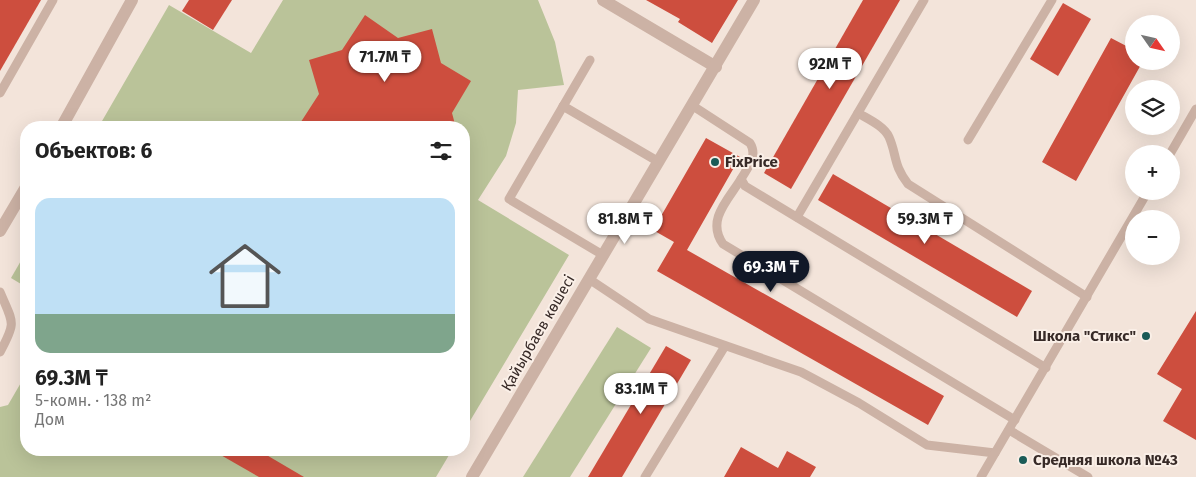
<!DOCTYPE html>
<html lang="ru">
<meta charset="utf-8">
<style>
:root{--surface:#fff;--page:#f6f6f6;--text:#222;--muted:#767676;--line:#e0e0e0;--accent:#111827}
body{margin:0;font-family:"Fira Sans",sans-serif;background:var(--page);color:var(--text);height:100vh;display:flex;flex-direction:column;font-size:19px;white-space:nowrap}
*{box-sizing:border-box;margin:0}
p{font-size:16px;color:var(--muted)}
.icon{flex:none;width:28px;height:28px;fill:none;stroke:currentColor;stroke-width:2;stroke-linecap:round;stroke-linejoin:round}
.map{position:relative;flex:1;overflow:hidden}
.sheet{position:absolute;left:20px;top:121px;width:450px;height:335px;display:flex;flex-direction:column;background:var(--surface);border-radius:20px;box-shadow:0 5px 20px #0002}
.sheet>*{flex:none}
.needle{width:32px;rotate:124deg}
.tools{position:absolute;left:1125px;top:15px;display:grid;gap:10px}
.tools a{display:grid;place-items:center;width:55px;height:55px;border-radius:50%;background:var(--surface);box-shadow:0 5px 20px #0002;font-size:25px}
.price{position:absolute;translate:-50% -42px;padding:0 11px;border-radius:18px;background:#fff;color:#222;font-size:16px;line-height:32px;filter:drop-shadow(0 1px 2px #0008)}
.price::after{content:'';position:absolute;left:50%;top:30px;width:15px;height:11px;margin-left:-8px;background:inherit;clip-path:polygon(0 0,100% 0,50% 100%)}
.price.active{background:var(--accent);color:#fff}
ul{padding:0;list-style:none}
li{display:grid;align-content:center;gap:10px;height:265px;padding:0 15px}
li+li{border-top:1px solid var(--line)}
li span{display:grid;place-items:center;height:155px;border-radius:15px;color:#555}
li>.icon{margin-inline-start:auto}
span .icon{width:90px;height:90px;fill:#fffc;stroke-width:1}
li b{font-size:21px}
h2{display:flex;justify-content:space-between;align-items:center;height:60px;padding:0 15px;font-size:21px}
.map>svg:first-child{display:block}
.green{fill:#bac399}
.building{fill:#cd4e3e}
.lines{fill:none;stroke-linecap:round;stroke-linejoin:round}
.service{stroke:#ccb2a5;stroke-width:9}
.minor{stroke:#ccb2a5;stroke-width:12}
.tertiary{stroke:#ccb2a5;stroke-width:12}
.poi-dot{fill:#1a5b57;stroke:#faefe7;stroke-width:2}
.labels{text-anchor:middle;stroke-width:4;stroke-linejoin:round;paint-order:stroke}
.poi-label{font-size:15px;font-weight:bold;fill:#372a27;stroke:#faefe7;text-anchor:start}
.street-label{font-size:15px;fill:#372a27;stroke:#faefe7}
</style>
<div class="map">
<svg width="1196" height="477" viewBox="0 0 1196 477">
<rect width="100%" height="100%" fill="#f3e4da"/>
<g class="green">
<path d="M 283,0 L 538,0 L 555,42 L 564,85 L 518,90 L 516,123 L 506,156 L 478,200 L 569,255 L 464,431 L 464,128 L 98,128 L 169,5 L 251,53 Z"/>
<path d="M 26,252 L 26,287 L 11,278 Z"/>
<path d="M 617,327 L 651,348 L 570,477 L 523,477 Z"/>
<path d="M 26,374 L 26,450 L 452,450 L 436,477 L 0,477 L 0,407 L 8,405 Z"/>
</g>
<g class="building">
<path d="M 0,0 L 41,0 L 0,71 Z"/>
<path d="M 189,0 L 232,0 L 213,30 L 182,11 Z"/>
<path d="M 646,0 L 738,0 L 712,43 L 678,22 L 680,19 Z"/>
<path d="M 863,0 L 900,0 L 791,189 L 764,173 Z"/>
<path d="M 1063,3 L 1091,19 L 1058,76 L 1030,59 Z"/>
<path d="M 365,15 L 398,38 L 432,29 L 441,63 L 471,81 L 452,113 L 456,128 L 297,128 L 319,94 L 309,60 L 342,50 Z"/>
<path d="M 1111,38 L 1134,50 L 1134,61 L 1143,61 L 1076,181 L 1042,162 Z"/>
<path d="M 706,138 L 740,157 L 687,250 L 944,396 L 928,425 L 657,271 L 674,242 L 653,230 Z"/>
<path d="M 833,174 L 1032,291 L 1017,317 L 818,200 Z"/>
<path d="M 1196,311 L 1196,440 L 1163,421 L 1182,389 L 1157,374 Z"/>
<path d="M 666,346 L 691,360 L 622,477 L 588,477 Z"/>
<path d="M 741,447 L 778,468 L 787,451 L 816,467 L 810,477 L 724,477 Z"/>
<path d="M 212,450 L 258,450 L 304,477 L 259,477 Z"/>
</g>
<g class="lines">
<g class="service">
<path d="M 590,60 L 509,199 L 603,255"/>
<path d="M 0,93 L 53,0"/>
<path d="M 563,106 L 659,162"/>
<path d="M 693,106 L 750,143 C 758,156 748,167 741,179 L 745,186 L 1046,368"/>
<path d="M 858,113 C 868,119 884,126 889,137 C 897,155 893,165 908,184 L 1087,297"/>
<path d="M 968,140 L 1052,0"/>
<path d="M 1170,154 L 1196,109"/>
<path d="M 741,179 C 728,200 706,220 723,244 L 1015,420"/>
<path d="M 797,217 L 924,0"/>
<path d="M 589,279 L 649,319 L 801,372 L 859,403 L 927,445 L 995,453"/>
<path d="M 0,292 C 13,323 17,321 0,352"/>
<path d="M 1009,430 L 1088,477"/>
<path d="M 645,477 L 725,346"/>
<path d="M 981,477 L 1148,191"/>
</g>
<path class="minor" d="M 603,0 L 716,67"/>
<g class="tertiary">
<path d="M 61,128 L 132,0"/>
<path d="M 0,231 L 26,187"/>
<path d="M 472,477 L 754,0"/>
</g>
</g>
<g class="poi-dot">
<circle cx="715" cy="162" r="5"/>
<circle cx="1146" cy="336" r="5"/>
<circle cx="1023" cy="460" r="5"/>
</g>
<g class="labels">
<g class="poi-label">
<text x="725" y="167">FixPrice</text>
<text x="1136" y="341" text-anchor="end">Школа "Стикс"</text>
<text x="1033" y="465">Средняя школа №43</text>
</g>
<g class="street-label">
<text transform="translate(538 333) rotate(-60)" y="5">Қайырбаев көшесі</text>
</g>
</g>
</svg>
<div class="tools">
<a><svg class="needle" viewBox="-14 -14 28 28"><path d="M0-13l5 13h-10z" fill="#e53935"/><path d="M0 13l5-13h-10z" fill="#767676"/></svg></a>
<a><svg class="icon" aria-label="layers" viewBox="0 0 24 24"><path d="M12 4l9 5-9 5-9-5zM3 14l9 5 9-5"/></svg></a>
<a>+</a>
<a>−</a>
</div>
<b class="price" style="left:385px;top:83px">71.7M ₸</b>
<b class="price" style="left:830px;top:90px">92M ₸</b>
<b class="price" style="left:625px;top:245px">81.8M ₸</b>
<b class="price" style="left:925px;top:245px">59.3M ₸</b>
<b class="price active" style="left:771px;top:293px">69.3M ₸</b>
<b class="price" style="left:641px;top:415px">83.1M ₸</b>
<section class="sheet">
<h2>Объектов: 6<svg class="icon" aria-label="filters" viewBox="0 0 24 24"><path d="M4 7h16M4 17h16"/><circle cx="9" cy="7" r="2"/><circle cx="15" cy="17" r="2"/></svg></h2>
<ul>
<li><span style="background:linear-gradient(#bfe0f5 75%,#7fa58c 0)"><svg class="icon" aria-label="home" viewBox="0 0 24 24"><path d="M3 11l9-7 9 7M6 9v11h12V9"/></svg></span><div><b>69.3M ₸</b><p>5-комн. · 138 m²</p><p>Дом</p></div></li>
</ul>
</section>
</div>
